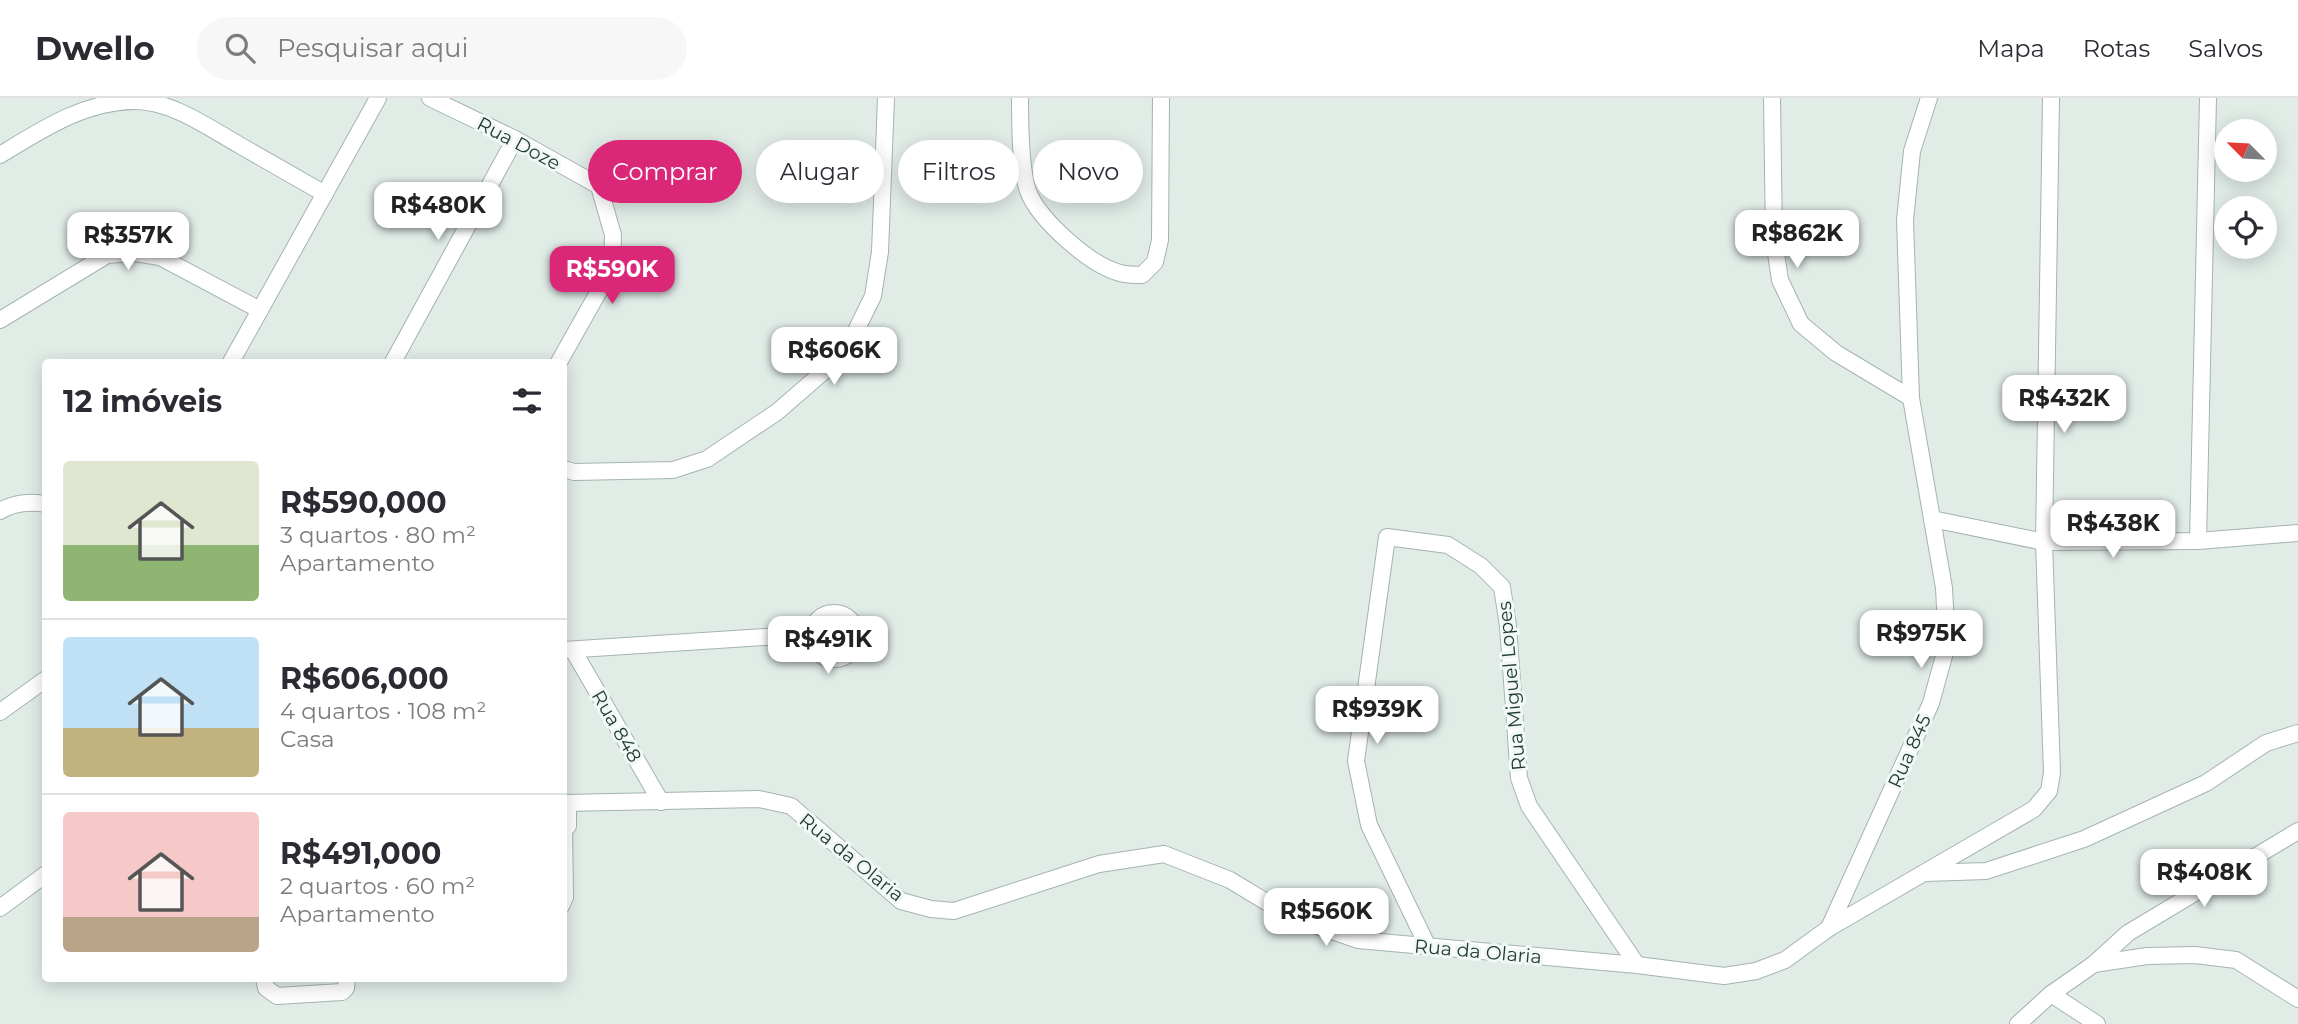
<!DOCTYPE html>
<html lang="pt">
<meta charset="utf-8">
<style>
:root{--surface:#fff;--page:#f7f7f7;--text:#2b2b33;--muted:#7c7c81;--line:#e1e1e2;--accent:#db2777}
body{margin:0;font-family:Montserrat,sans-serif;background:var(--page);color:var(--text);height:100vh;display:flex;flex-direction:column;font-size:26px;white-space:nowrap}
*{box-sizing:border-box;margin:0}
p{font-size:23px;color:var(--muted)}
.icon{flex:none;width:38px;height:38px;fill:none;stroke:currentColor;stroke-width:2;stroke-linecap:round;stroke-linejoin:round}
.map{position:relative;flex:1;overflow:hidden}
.side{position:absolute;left:42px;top:261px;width:525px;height:623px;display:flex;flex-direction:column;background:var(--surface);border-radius:7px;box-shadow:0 4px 18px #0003}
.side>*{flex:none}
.banner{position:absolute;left:588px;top:42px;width:665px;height:63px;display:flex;gap:14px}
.needle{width:46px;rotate:294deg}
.tools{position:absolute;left:2214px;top:21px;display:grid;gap:14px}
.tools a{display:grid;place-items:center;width:63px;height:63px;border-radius:50%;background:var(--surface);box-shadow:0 4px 18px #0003;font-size:35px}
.price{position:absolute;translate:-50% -60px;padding:0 16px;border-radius:14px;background:#fff;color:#222;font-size:23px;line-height:46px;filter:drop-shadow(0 2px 4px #0008)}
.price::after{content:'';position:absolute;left:50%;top:42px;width:21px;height:16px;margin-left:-10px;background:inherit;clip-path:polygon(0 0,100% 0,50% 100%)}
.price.on{background:var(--accent);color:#fff}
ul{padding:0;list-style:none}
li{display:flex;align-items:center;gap:21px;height:175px;padding:0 21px}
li+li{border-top:2px solid var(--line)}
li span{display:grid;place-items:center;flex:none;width:196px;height:140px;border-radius:7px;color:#555}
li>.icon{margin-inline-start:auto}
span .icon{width:84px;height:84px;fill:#fffc;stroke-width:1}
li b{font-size:30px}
h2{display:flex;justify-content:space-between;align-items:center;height:84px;padding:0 21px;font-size:30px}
.pill{padding:0 24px;border-radius:32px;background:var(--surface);box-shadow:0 4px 18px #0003;font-size:24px;line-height:63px}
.pill.on{background:var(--accent);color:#fff}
header{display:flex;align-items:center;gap:42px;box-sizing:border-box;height:98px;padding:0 35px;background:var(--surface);border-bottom:2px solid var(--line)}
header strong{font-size:33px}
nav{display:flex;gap:38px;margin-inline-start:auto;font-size:24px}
.search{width:490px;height:63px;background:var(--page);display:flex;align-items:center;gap:18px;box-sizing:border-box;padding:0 24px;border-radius:38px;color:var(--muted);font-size:26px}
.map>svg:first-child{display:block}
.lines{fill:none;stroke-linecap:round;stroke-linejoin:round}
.lane-casing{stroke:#a4b4ae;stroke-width:10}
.street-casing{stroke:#a4b4ae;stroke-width:18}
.lane{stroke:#fff;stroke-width:8}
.street{stroke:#fff;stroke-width:16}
.labels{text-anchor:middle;stroke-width:6;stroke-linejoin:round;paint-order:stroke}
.street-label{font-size:19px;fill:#213d35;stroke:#f2f8f5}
</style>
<header>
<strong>Dwello</strong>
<div class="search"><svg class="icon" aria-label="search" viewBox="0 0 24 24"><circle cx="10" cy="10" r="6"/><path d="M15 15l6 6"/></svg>Pesquisar aqui</div>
<nav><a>Mapa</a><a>Rotas</a><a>Salvos</a></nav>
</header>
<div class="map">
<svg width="2298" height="926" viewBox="0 0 2298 926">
<rect width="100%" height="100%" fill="#e1ece7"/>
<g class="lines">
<defs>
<path id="lane" d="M 564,811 L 569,800 L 568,728"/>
<g id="street">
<path d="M 430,0 L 515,41 L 599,88 L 613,137 L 612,170 L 559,264"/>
<path d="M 1020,0 C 1020,25 1020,70 1028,93 C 1039,122 1090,167 1120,175 C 1127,177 1135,177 1142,177 L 1155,164 L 1160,142 L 1161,0"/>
<path d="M 1772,0 L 1774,142 L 1780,182 L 1801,226 L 1836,255 L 1911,300"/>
<path d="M 0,57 C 41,32 83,4 133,3 C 171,2 209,30 241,48 C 269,64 297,80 325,96"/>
<path d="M 0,222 L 107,157 L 135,155 L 160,159 L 260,212"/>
<path d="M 231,264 L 378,0"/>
<path d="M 393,264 L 515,41"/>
<path d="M 564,371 L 574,374 L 673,372 L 707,361 L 777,314 L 845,255 L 873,198 L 880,154 L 886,0"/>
<path d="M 0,413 C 13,405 31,403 46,406"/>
<path d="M 1932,421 L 2044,444 L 2198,443 L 2298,435"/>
<path d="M 2198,443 L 2208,0"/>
<circle cx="834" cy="538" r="23"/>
<path d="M 564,552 L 812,536"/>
<path d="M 573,552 L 661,704"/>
<path d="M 0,614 L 46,581"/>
<path d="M 564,705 L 759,701 L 791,708 L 901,803 L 931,811 L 954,813 L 1099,766 L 1164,756 L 1230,782 L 1291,819 L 1358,842 L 1637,867 L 1724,878 L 1756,873 L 1785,862 L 1829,830 L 2034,711 L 2049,693 L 2052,675 L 2044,444 L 2051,0"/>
<path d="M 568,728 L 568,705"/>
<path d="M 1925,775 L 1986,773 L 2084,741 L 2206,685 L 2266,645 L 2298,635"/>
<path d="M 0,810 L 46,776"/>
<path d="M 1829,830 L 1931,605 L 1947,547 L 1944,490 L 1911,300 L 1905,122 L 1912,53 L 1929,0"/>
<path d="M 1428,849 L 1369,727 L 1356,663 L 1387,439 L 1448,447 L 1481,468 L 1502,489 L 1508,528 L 1519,680 L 1529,708 L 1637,867"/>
<path d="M 2094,866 L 2128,835 L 2298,733"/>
<path d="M 264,880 L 266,890 L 277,898 L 342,894 L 346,890 L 347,880"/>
<path d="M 2051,896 L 2097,926"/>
<path d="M 2018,926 L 2051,896 L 2094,866 L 2147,858 L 2195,857 L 2236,862 L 2298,901"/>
</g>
</defs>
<use href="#lane" class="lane-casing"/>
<use href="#street" class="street-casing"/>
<use href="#lane" class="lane"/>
<use href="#street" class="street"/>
</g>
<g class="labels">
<g class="street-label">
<text transform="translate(519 45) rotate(28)" y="7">Rua Doze</text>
<text transform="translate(1511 588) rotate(-95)" y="7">Rua Miguel Lopes</text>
<text transform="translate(617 628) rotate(60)" y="7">Rua 848</text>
<text transform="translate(1909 653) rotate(-66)" y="7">Rua 845</text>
<text transform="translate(852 759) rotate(39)" y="7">Rua da Olaria</text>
<text transform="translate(1478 853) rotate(5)" y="7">Rua da Olaria</text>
</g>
</g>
</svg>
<div class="tools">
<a><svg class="needle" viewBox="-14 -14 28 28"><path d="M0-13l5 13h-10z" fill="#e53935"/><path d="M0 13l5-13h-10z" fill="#7c7c81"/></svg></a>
<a><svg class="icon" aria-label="locate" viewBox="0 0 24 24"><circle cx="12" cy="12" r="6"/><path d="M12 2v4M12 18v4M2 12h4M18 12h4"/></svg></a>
</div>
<b class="price" style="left:438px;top:144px">R$480K</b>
<b class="price" style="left:1797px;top:172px">R$862K</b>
<b class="price" style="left:128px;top:174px">R$357K</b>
<b class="price on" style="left:612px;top:208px">R$590K</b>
<b class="price" style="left:834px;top:289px">R$606K</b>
<b class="price" style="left:2064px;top:337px">R$432K</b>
<b class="price" style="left:2113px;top:462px">R$438K</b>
<b class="price" style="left:1921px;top:572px">R$975K</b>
<b class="price" style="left:828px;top:578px">R$491K</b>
<b class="price" style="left:1377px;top:648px">R$939K</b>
<b class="price" style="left:2204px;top:811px">R$408K</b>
<b class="price" style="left:1326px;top:850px">R$560K</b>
<div class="banner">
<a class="pill on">Comprar</a>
<a class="pill">Alugar</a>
<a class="pill">Filtros</a>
<a class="pill">Novo</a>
</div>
<section class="side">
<h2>12 imóveis<svg class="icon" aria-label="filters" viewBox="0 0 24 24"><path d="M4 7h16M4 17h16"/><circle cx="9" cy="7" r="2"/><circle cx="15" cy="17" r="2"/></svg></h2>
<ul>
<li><span style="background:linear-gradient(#dfe7d0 60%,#8fb573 0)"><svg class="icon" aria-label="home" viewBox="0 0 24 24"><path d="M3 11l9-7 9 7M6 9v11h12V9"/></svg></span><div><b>R$590,000</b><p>3 quartos · 80 m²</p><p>Apartamento</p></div></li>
<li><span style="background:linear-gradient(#bfe0f5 65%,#c2b280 0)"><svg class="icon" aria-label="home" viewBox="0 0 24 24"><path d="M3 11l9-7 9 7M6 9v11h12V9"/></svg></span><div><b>R$606,000</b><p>4 quartos · 108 m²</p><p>Casa</p></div></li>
<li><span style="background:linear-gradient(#f6c9c9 75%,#b9a48a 0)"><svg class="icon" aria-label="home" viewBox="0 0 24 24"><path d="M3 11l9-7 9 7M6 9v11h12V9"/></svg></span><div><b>R$491,000</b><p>2 quartos · 60 m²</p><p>Apartamento</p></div></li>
</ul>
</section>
</div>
